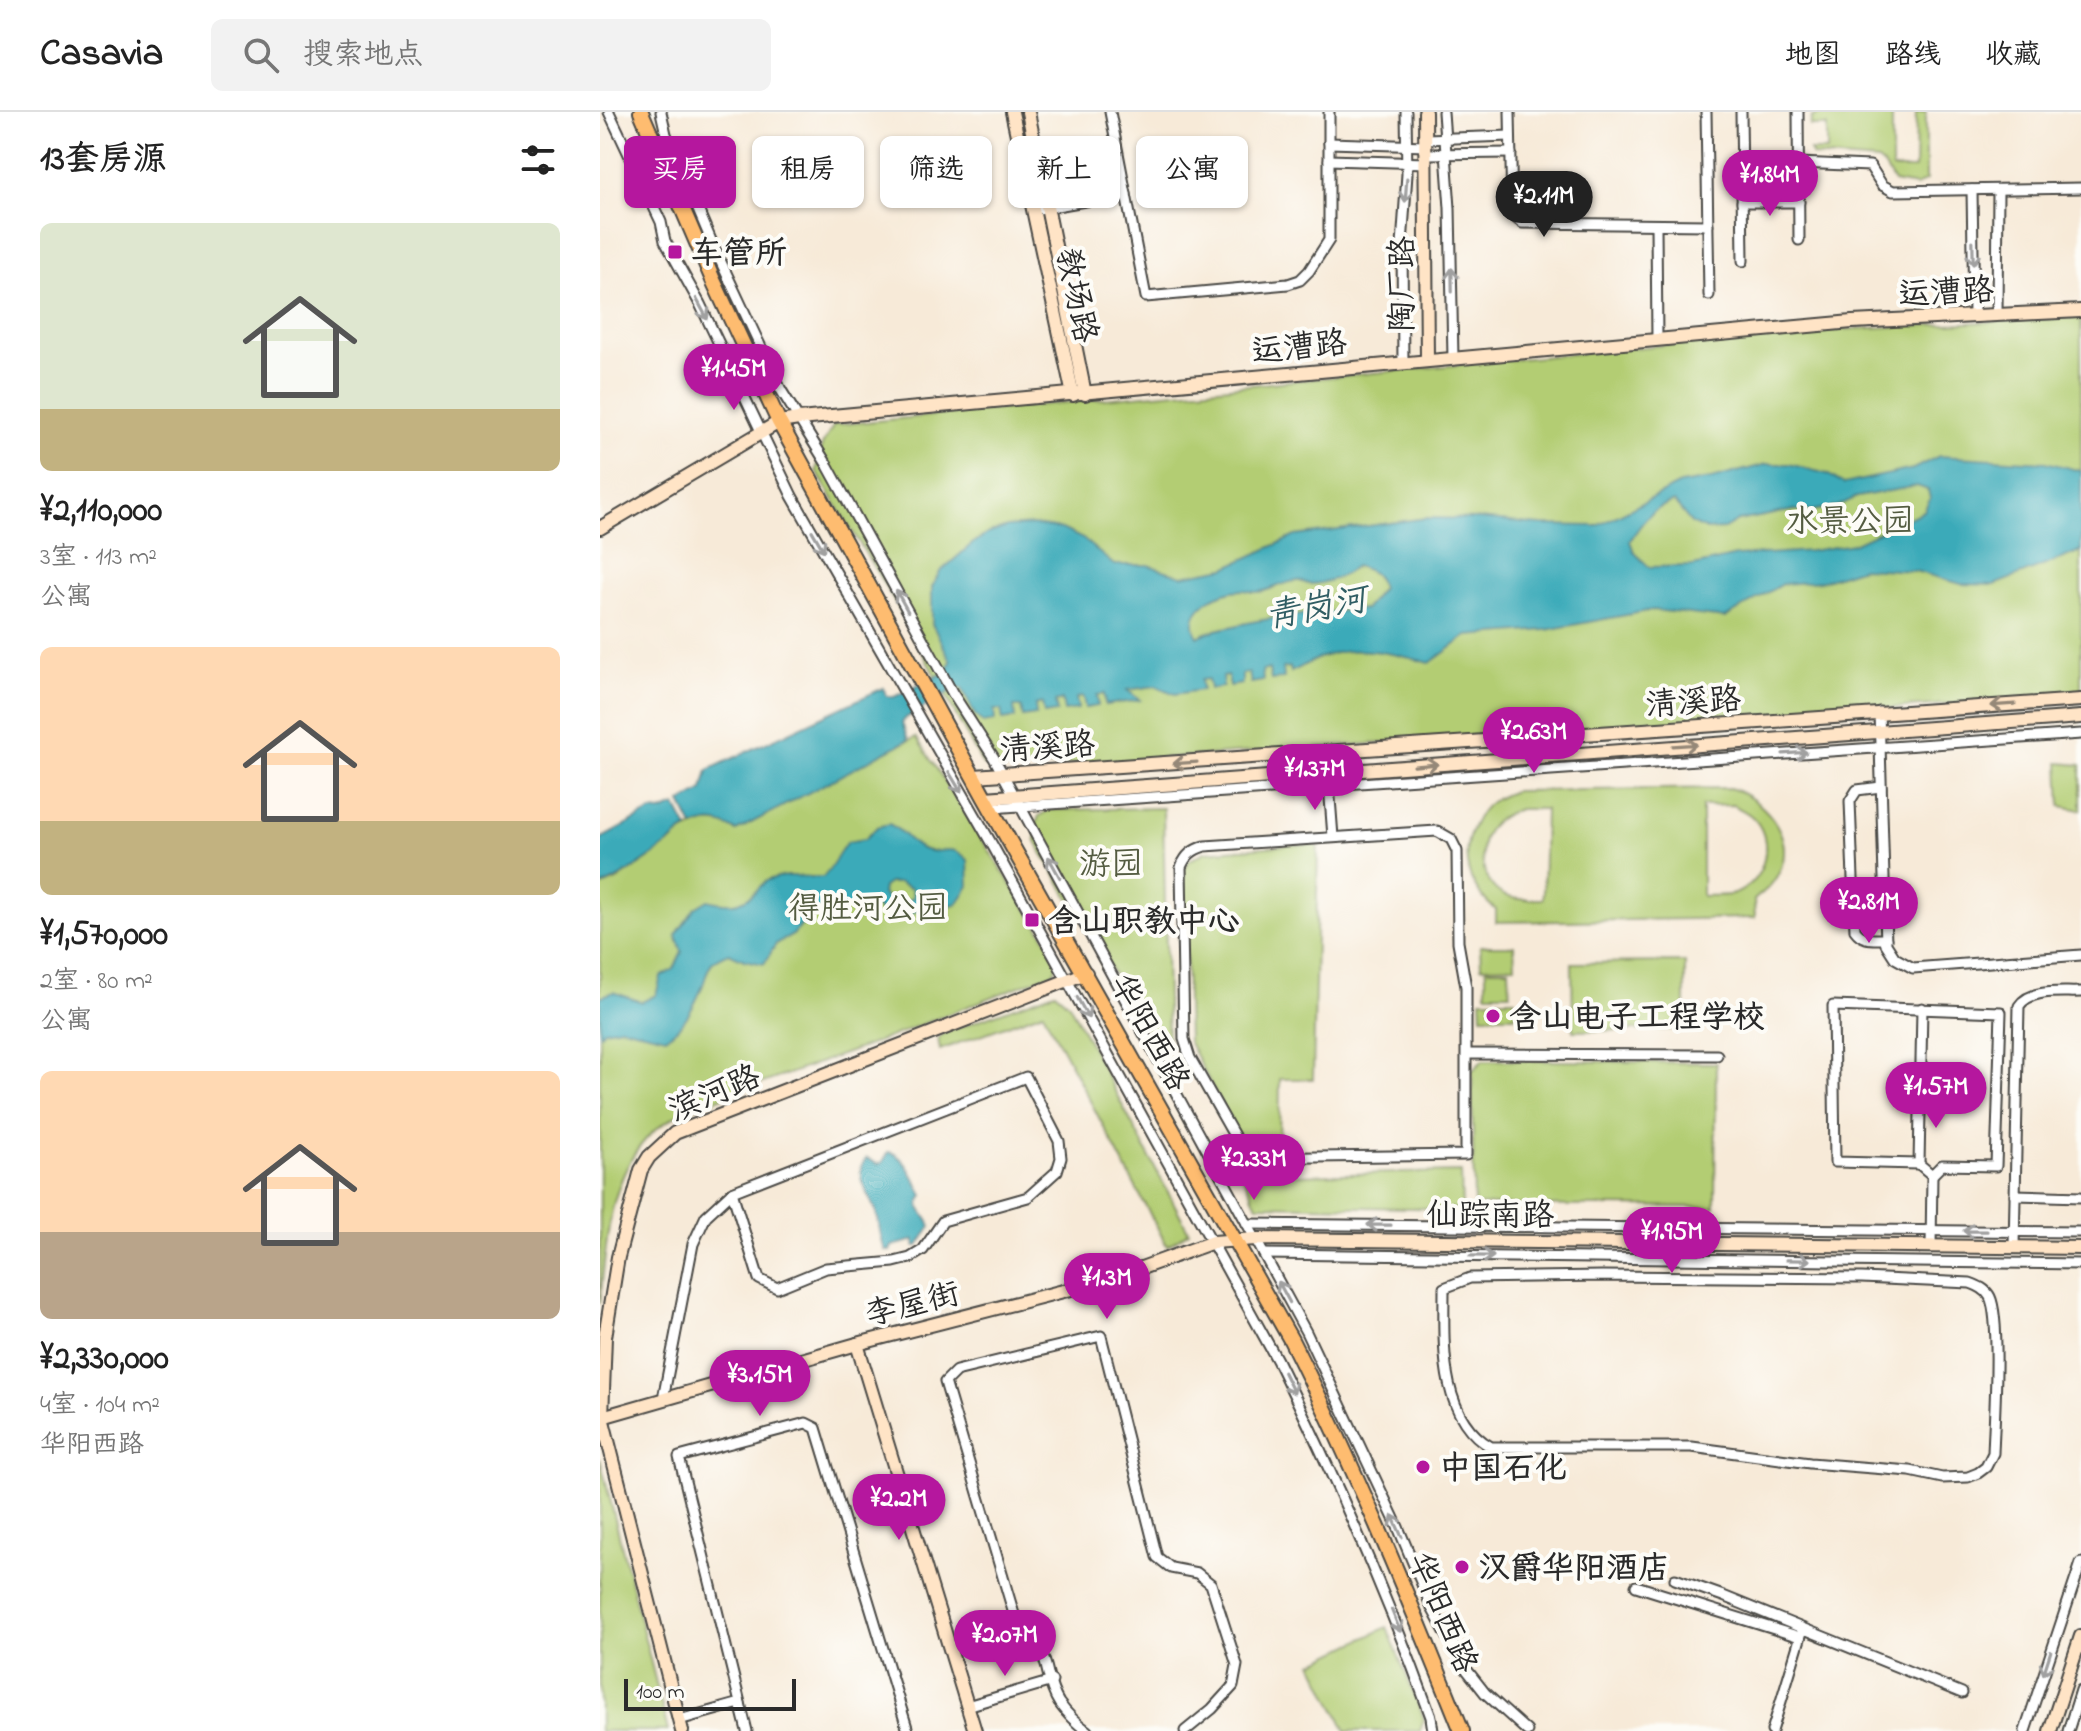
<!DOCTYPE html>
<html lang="zh">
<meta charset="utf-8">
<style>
:root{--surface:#fff;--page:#f2f2f2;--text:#222;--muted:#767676;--line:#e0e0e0;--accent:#b5179e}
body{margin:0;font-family:"Indie Flower","LXGW WenKai TC",sans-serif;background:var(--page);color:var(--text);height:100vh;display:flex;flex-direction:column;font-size:30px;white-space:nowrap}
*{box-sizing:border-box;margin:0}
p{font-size:26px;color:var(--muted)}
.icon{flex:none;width:44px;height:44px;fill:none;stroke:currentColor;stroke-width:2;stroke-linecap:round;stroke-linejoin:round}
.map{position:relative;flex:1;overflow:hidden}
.details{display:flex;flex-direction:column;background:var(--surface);width:600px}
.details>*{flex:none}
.guide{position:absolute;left:24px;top:24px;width:760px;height:72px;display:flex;gap:16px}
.scale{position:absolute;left:24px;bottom:20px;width:172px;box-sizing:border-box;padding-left:8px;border:4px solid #2b2b2b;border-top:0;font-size:22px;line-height:28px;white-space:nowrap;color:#2b2b2b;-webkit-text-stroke:6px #fdfcf7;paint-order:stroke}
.price{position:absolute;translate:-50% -68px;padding:0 18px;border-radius:28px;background:var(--accent);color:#fff;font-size:26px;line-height:52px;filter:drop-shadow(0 2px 4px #0008)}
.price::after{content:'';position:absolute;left:50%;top:48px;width:24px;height:18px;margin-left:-12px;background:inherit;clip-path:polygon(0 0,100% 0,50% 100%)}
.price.active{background:#222;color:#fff}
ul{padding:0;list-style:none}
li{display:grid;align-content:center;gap:16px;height:424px;padding:0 40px}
li span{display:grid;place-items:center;height:248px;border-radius:12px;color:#555}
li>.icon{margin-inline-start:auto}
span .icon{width:144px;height:144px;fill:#fffc;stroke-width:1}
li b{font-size:34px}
h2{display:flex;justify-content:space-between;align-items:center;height:96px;padding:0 40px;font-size:34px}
.pill{padding:0 28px;border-radius:12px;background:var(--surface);box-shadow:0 2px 6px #0004;font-size:28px;line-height:72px}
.pill.active{background:var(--accent);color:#fff}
header{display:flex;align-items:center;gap:48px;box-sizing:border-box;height:112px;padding:0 40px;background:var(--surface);border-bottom:2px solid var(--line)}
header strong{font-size:38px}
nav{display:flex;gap:44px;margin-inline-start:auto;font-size:28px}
.search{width:560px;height:72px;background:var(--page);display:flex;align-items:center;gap:20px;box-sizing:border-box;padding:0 28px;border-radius:12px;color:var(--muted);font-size:30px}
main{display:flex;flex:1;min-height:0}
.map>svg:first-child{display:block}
.green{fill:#b3cd73;stroke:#6f7c4f;stroke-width:2;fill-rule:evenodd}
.water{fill:#3baab9;stroke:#336a72;stroke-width:2;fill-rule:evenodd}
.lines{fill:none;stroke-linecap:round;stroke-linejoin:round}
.street-casing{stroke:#4a4845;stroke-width:13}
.secondary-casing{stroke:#4a4845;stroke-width:16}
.primary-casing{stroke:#4a4845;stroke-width:18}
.street{stroke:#fff;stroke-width:9}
.secondary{stroke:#ffe4c6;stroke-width:12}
.primary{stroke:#febc70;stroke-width:14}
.oneway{stroke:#a0a0a0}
.oneway2{stroke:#958878}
.poi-dot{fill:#b5179e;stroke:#fdfcf7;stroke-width:3}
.labels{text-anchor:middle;stroke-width:8;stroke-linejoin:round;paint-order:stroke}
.poi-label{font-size:32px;font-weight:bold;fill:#2b2b2b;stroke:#fdfcf7;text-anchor:start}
.street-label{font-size:32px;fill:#2b2b2b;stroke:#fdfcf7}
.park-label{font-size:32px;fill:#545c41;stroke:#fdfcf7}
.water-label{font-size:34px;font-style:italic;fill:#315e64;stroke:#fdfcf7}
</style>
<header>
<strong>Casavia</strong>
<div class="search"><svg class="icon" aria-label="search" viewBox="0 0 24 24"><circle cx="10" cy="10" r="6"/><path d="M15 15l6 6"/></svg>搜索地点</div>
<nav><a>地图</a><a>路线</a><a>收藏</a></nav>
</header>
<main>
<section class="details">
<h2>13套房源<svg class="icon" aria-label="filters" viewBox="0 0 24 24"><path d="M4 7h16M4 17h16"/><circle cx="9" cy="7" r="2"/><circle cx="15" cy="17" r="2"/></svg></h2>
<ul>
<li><span style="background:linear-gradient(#dfe7d0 75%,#c2b280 0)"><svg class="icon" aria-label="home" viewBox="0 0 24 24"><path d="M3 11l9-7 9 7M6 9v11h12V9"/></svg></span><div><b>¥2,110,000</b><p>3室 · 113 m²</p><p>公寓</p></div></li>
<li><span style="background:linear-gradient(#ffd9b3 70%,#c2b280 0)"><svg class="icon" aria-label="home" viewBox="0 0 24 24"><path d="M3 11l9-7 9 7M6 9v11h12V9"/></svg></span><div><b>¥1,570,000</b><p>2室 · 80 m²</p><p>公寓</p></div></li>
<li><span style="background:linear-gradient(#ffd9b3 65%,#b9a48a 0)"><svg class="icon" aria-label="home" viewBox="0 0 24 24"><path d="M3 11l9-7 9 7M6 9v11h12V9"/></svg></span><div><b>¥2,330,000</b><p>4室 · 104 m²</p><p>华阳西路</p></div></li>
</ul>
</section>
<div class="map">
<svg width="1481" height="1619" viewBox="0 0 1481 1619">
<rect width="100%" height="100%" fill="#fdfcf7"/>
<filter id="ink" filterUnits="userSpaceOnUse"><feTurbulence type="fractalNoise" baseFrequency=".0125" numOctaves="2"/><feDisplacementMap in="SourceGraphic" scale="16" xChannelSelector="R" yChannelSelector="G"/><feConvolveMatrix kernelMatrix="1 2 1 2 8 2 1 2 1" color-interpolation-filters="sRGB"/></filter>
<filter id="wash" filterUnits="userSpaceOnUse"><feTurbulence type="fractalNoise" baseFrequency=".006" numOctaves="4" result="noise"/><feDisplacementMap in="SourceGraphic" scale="32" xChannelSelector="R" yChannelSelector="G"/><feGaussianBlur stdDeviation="1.8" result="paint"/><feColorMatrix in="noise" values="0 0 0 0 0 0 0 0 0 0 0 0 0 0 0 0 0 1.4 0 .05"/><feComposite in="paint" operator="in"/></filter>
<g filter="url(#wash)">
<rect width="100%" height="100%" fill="#f7ead8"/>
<g class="green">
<path d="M 1225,0 L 1292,0 L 1292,57 L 1315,57 L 1316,0 L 1326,0 L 1326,68 L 1316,74 L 1294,70 L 1284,54 L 1278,49 L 1213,44 L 1210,39 L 1227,39 L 1227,14 L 1210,14 L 1212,5 Z"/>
<path d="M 1481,205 L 1481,583 L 402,657 L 383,653 L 299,497 L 216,359 L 222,333 L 234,313 L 1137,226 L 1253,217 Z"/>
<path d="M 316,625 L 460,848 L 453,861 L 269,933 L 82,1000 C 69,1008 57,1015 47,1026 C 7,1069 6,1137 0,1192 L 0,775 L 17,768 L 70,731 L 79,721 L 106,710 L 125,712 Z"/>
<path d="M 1459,651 L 1481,653 L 1481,698 L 1461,694 Z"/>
<path d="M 1130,676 C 1167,688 1203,731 1173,770 C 1168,777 1160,783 1154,788 L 1155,806 L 896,810 L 896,798 C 870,777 858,747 873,715 C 877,706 883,695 891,690 C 898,685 906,682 914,679 ZM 1133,693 C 1138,696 1145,699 1150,703 C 1177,725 1166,771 1134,782 C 1125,785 1111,783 1102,784 L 1102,694 ZM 919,697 L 945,697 L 943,787 C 929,787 913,789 900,781 C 880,767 876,731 892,713 C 900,704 909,701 919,697 Z"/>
<path d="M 563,696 L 568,934 L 558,937 L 436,730 L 435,715 L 439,704 L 449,698 Z"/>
<path d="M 690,733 L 718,733 L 713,967 L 680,967 L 679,1039 L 651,1039 L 640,1028 L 588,929 L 584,758 L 588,749 L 605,740 Z"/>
<path d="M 880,834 L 914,834 L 915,854 L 881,855 Z"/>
<path d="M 1085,850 L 1085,917 L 973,919 L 972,851 Z"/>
<path d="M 886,857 L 909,857 L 910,881 L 886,881 Z"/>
<path d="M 455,880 L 469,892 L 589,1120 L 567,1134 L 443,900 L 340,938 L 338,926 L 344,921 Z"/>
<path d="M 881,887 L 915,887 L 915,904 L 882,904 Z"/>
<path d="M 883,948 L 1116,951 L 1115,1095 L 874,1093 L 872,959 Z"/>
<path d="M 689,1053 L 690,1063 L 861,1060 L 862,1097 L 657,1093 L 638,1054 Z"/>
<path d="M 0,1347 L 68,1619 L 0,1619 Z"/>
<path d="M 787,1515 L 824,1607 L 820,1619 L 746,1619 L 713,1551 Z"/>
</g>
<g class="water">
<path d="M 1339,344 L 1446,350 L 1481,359 L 1481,439 L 1394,473 L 1361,472 L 1315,459 L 1262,456 L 1222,469 L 1182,472 L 1125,506 L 1053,498 L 946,518 L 867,524 L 830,551 C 796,542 760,532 725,544 C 714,547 702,555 691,560 L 690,555 L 683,556 L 684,566 L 671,568 L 669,557 L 662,559 L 663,569 L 651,571 L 649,561 L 642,562 L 642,572 L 630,574 L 628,564 L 622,565 L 623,575 L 610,577 L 608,567 L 601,568 L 602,578 L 575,582 L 556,574 L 527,578 L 540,588 L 505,593 L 504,582 L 497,583 L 498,594 L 485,596 L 483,585 L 476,586 L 478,597 L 464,599 L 462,588 L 455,590 L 457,600 L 444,602 L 442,591 L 435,593 L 436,603 L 423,605 L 421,595 L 414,595 L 415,606 L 403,608 L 401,598 L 394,598 L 395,609 L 383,611 L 375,603 L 362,576 L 356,576 L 306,606 L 302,611 L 308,628 L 136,719 C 120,709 110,708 93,715 L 81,691 L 103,678 L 108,658 L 283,576 L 287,584 L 294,585 L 346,560 L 351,549 L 332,512 L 332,475 L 340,460 L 372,432 L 387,422 L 407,415 L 434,413 L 462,417 L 483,427 L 514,453 L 548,453 L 582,464 L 625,456 L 695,424 L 826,406 L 879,407 L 941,413 L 997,414 L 1080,372 L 1111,367 L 1167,352 L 1189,352 L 1227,362 L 1244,372 L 1313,357 ZM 1317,374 L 1328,378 L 1330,387 L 1324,399 L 1253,432 L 1210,439 L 1136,444 L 1093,454 L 1049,455 L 1034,440 L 1030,429 C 1041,411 1053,395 1074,390 L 1092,412 L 1107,418 L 1124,417 L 1138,409 L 1195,398 L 1212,399 L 1238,394 L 1257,385 ZM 755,454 C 771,458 777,461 782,476 L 765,497 C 721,501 678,503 634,514 C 622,517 609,518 598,525 C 582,497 618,478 643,478 C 647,478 651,480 656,480 C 670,480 684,469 698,469 C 702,469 706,472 710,472 C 724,472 746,464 755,454 Z"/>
<path d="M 76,694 L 88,717 C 79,721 75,727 67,733 C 46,749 24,765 0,775 L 0,727 L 52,699 L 61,700 Z"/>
<path d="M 289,712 C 305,720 309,731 320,736 C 339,746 349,728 368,748 L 369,774 L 357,792 L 323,796 L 298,807 L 284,805 L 275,794 L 267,792 L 241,797 L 235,794 L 214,799 L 193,823 L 176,832 L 164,852 L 144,848 L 129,841 C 103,850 110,860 100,880 C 92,898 83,915 66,925 L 21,915 L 4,918 L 0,923 L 0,885 L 13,880 L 42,890 L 56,883 L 61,865 L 74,857 L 82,840 L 76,823 L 95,796 L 108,788 C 128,793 141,794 156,779 C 161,774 164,769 171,767 C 189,761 204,766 223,765 C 234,755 237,742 247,730 L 265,727 L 277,715 ZM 289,771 L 300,771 L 312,777 L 313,785 L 303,791 L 288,788 L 282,782 L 283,775 Z"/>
<path d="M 288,1040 C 306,1042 314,1068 323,1083 C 314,1097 326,1101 331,1114 L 318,1134 L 315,1134 L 315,1128 L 292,1134 L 290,1139 L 285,1138 C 280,1126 280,1112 276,1100 C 270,1083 251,1061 267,1046 L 278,1052 L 283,1050 Z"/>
</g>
</g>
<g filter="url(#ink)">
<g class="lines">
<defs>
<g id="street">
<path d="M 9,0 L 61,110 L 65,129 L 100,192 L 192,384 L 394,736 L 677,1248 C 735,1365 787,1483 831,1605 L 833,1619"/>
<path d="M 61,0 L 66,22 L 113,133 L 181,278 L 228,354 L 353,582 L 394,646 L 706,1220 L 798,1415 L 832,1496 L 863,1553 L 885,1581 L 927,1619"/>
<path d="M 510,0 L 546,185 L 688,172 L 700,168 L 709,159 L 729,128 L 729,0"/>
<path d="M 843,0 L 850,96 L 853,246"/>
<path d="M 910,0 L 912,103 L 922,111 L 1108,113"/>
<path d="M 1106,0 L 1109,183"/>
<path d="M 1141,0 L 1143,149"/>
<path d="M 1198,0 L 1199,128"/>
<path d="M 826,27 L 910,24"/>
<path d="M 729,31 L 826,34"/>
<path d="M 826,42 L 911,41"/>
<path d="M 729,48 L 826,51"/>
<path d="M 1198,51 L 1270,54 L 1282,73 L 1293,79 L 1481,76"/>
<path d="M 1372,78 L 1374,204"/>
<path d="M 1142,90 L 1199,90"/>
<path d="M 433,98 L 526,82"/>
<path d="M 1056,114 L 1057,227"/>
<path d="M 1397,203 L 1398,78"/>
<path d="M 803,250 L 802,133 L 807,62 L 806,0"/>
<path d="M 1279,600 L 1286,832 L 1295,846 L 1313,856 L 1481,843"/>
<path d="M 729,673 L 733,725"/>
<path d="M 1281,675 L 1257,678 L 1250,689 L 1255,818 C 1263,829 1273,827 1286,827"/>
<path d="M 391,696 L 1481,622"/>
<path d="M 837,719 L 851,727 L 857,739 L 858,830 L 866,875 L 866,1043 L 652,1046 L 645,1043 L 590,946 L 584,927 L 581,755 C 586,743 592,738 605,734 Z"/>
<path d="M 1322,896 L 1319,1052 L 1332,1063 L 1331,1134"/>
<path d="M 867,942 L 1117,943"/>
<path d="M 1319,1052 L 1235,1050 L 1233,894 L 1401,900 L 1396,1054 L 1342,1053 L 1332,1063"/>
<path d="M 1415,1083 L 1481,1085"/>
<path d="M 647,1112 L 1481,1120"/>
<path d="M 1414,1135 L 1419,894 C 1431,876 1461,881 1481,880"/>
<path d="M 664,1142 L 1481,1152"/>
<path d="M 1002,1164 L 1262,1166 L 1370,1171 C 1378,1174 1386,1177 1390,1185 C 1401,1208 1394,1311 1393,1341 L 1386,1355 L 1378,1361 L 1368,1365 L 1342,1366 L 1310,1359 L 1210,1351 L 1092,1335 L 891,1335 C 838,1305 844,1229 844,1176 L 870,1166 Z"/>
<path d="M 63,1287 L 93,1132 L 106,1104 L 132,1080 L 426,965 L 459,1029 L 461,1046 L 457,1059 L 428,1085 L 343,1109 L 323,1138 L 310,1146 L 294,1150 L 226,1156 L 177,1176 L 159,1167 L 132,1080"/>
<path d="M 1075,1467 L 1123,1484 L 1362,1581"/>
<path d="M 1036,1474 L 1200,1525"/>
<path d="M 367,1594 L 452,1569"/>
<path d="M 79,1608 L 140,1591"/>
<path d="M 147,1619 L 79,1345 L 206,1311 L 216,1316 L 308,1619"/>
<path d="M 487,1619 C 476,1611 467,1602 459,1591 C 440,1560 457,1546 419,1519 L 345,1270 L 356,1259 L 501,1224 L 557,1445 L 571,1456 L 597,1461 L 611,1472 L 637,1553 L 633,1574 L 612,1597 L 585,1619"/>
<path d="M 1172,1619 L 1202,1520"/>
<path d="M 1425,1619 L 1481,1451"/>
<path d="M 1468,1619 L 1481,1578"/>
</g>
<g id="secondary">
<path d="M 412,0 L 473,283"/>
<path d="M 428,0 L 485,282"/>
<path d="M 825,0 L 827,248"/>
<path d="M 0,416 L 179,310 L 199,307 L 1252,210 L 1481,199"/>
<path d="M 374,664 L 1481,588"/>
<path d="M 385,686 L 1481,605"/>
<path d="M 257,1232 L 375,1619"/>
<path d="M 2,1305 L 257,1232 L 514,1166 L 613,1130 L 656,1127 L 1481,1136"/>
<path d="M 82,1619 L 2,1305 L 5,1225 L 18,1145 L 41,1058 L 49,1045 L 75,1021 L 486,861"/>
<path d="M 1450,1619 L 1481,1524"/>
</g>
<path id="primary" d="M 41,0 L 113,168 L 179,310 L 385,686 L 691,1228 C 755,1355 809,1487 862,1619"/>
</defs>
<use href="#street" class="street-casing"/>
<use href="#secondary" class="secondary-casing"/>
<use href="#primary" class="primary-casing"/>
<use href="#street" class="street"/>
<use href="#secondary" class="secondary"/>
<use href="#primary" class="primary"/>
</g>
<defs><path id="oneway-shaft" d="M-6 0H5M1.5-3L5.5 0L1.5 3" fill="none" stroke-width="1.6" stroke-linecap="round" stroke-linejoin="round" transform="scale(2)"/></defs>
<g class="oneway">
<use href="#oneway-shaft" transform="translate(806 78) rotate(94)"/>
<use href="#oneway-shaft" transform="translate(1373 141) rotate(89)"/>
<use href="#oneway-shaft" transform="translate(852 168) rotate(-91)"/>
<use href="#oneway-shaft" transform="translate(102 197) rotate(62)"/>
<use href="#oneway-shaft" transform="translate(218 429) rotate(60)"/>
<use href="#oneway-shaft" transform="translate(302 489) rotate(-119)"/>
<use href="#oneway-shaft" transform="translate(1195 641) rotate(-4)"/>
<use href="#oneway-shaft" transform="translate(355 670) rotate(59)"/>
<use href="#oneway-shaft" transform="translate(454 755) rotate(-119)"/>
<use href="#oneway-shaft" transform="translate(483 896) rotate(61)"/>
<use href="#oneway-shaft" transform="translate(779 1113) rotate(-179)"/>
<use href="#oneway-shaft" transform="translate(1375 1119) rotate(-179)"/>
<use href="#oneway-shaft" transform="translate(882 1144) rotate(1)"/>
<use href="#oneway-shaft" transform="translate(1198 1148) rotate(1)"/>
<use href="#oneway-shaft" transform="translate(684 1180) rotate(-118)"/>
<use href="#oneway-shaft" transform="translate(689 1271) rotate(64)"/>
<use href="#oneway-shaft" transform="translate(797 1414) rotate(-114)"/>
<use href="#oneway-shaft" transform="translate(796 1509) rotate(68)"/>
<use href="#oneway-shaft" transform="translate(1447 1551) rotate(108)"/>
</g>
<g class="oneway2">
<use href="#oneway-shaft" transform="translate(1403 593) rotate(176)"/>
<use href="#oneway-shaft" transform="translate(1085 633) rotate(-4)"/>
<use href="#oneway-shaft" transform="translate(585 651) rotate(176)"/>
<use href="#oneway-shaft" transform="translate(826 653) rotate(-5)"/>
</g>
</g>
<g class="poi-dot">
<rect x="67" y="132" width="16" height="16" rx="4"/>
<rect x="424" y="800" width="16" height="16" rx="4"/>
<circle cx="893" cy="904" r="8"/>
<circle cx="823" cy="1355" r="8"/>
<circle cx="862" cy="1455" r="8"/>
</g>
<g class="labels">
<g class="poi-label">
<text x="91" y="151">车管所</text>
<text x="448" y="819">含山职教中心</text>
<text x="909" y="915">含山电子工程学校</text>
<text x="839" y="1366">中国石化</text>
<text x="878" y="1466">汉爵华阳酒店</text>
</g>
<g class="street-label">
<text transform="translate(801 172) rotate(-90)" y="11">陶厂路</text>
<text transform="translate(1346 179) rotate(-3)" y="11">运漕路</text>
<text transform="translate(478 183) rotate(78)" y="11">教场路</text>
<text transform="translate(699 234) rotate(-6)" y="11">运漕路</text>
<text transform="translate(1093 589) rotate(-4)" y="11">清溪路</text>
<text transform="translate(447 634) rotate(-4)" y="11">清溪路</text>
<text transform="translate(551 920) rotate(61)" y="11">华阳西路</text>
<text transform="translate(114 980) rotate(-23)" y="11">滨河路</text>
<text x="890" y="1113">仙踪南路</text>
<text transform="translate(312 1191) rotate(-14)" y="11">李屋街</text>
<text transform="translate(844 1500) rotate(67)" y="11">华阳西路</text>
</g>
<g class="park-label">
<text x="1250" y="419">水景公园</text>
<text x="511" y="762">游园</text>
<text x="268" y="806">得胜河公园</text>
</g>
<g class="water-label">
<text transform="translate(716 494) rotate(-10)" y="12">青岗河</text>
</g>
</g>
</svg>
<div class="scale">100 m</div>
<b class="price" style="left:1170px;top:106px">¥1.84M</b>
<b class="price active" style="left:944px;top:127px">¥2.11M</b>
<b class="price" style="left:134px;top:300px">¥1.45M</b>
<b class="price" style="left:934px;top:663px">¥2.63M</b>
<b class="price" style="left:715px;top:700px">¥1.37M</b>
<b class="price" style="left:1269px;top:833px">¥2.81M</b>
<b class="price" style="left:1336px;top:1018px">¥1.57M</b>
<b class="price" style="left:654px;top:1090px">¥2.33M</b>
<b class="price" style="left:1072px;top:1163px">¥1.95M</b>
<b class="price" style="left:507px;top:1209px">¥1.3M</b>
<b class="price" style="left:160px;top:1306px">¥3.15M</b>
<b class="price" style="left:299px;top:1430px">¥2.2M</b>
<b class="price" style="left:405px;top:1566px">¥2.07M</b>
<div class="guide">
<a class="pill active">买房</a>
<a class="pill">租房</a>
<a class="pill">筛选</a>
<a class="pill">新上</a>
<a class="pill">公寓</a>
</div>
</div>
</main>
